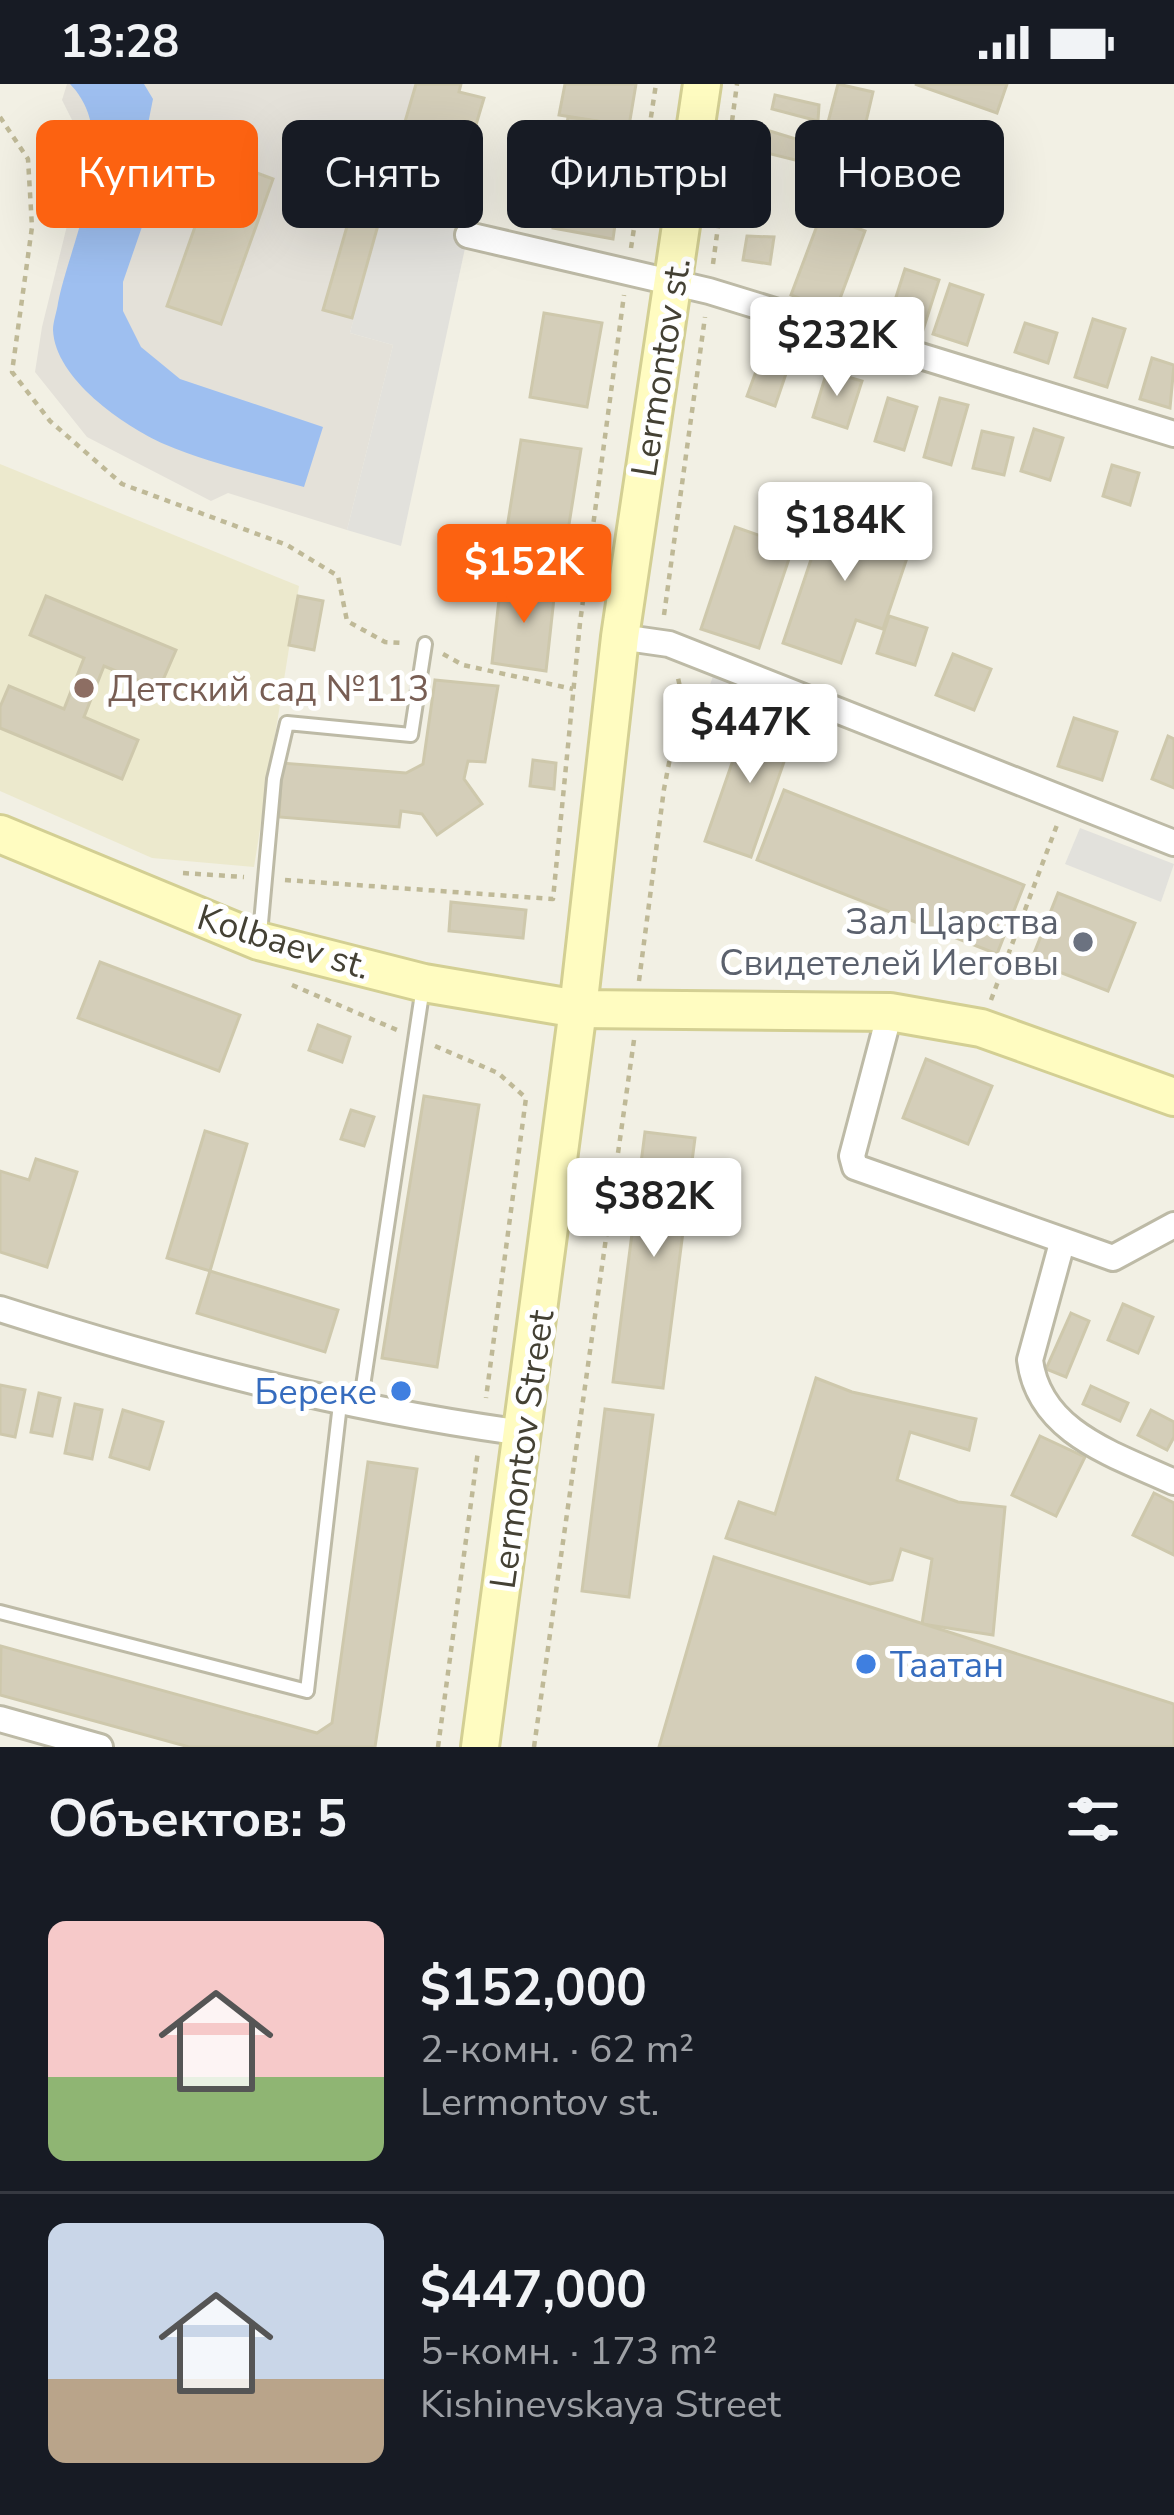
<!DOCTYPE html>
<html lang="ru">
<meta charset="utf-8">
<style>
:root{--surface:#171b24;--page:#20242c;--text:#f1f3f6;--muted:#9ea1a6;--line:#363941;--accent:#fc6211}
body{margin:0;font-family:"Nunito Sans",sans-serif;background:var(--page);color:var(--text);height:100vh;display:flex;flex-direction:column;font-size:45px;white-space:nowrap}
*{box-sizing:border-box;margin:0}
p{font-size:39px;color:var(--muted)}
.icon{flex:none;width:66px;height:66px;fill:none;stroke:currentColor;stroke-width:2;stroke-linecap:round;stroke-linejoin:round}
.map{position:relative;height:1663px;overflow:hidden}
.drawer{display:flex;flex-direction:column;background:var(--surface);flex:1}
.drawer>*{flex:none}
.hud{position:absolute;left:36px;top:36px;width:1104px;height:108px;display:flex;gap:24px}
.price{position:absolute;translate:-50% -102px;padding:0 27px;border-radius:12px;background:#fff;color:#222;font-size:39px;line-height:78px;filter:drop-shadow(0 3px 6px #0008)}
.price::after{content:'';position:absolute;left:50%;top:72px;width:36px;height:27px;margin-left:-18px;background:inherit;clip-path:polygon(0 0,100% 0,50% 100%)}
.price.current{background:var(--accent);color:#fff}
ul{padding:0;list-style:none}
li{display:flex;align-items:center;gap:36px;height:300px;padding:0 48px}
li+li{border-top:3px solid var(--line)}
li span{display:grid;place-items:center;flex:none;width:336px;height:240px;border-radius:18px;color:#555}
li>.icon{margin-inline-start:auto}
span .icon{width:144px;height:144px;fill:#fffc;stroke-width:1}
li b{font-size:51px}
h2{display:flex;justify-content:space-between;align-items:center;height:144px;padding:0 48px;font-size:51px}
.chip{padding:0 42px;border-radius:18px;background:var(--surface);box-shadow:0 12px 48px #0002;font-size:42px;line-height:108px}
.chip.current{background:var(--accent);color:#fff}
.status{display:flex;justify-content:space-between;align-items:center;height:84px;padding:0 60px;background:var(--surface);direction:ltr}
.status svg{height:33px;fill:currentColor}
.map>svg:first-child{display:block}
.industrial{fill:#e4e1d9}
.education{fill:#ece9cd}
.parking{fill:#e2e1dc}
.water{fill:#9ebff0}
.building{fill:#d4ceb9;stroke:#cec8ac;stroke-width:3}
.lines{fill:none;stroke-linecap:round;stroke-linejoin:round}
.lane-casing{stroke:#bdbaa6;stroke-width:18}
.street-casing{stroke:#bdbaa6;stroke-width:30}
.secondary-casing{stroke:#d3cf93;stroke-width:42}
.path{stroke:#bfb997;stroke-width:4.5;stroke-dasharray:6 6;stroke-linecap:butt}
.lane{stroke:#fff;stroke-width:12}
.street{stroke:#fff;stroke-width:24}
.secondary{stroke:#fffcc1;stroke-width:36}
.education-dot{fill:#8d6e63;stroke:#fff;stroke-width:4.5}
.worship-dot{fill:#6b7280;stroke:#fff;stroke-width:4.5}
.shop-dot{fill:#3f7fe0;stroke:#fff;stroke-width:4.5}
.labels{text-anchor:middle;stroke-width:10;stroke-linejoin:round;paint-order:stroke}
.street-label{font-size:36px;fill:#444134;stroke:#fff}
.education-label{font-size:36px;fill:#785e54;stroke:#fff;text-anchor:start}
.worship-label{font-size:36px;fill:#5b616d;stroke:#fff;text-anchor:end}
.shop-label{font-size:36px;fill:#366cbe;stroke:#fff;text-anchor:end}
</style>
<div class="status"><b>13:28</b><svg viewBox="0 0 49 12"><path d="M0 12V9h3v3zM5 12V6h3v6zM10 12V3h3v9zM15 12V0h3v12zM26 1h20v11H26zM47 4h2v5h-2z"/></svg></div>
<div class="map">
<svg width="1174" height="1663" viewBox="0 0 1174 1663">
<rect width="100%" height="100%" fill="#f2f0e4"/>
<path class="industrial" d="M 67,0 L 416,0 L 350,249 L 393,261 L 347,446 L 228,409 L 211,417 L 87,353 L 35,288 L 42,243 L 80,89 L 77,46 L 62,16 Z"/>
<path class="education" d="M 0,380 L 299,502 L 254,783 L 152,774 L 0,707 Z"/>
<g class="parking">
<path d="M 387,102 L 473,127 L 401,462 L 347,446 L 393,261 L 350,249 Z"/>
<path d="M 716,584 L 758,601 L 745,637 L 703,620 Z"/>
<path d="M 1080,744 L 1174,780 L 1161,818 L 1065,780 Z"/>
</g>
<path class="water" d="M 70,0 L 144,0 L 153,15 L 143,65 L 155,105 L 123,198 L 123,227 L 141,263 L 180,295 L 323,343 L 304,403 C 258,390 208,379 164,360 C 124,342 55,295 53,246 C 53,238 57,227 58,219 C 70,157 124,55 70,0 Z"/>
<g class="building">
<path d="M 416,0 L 461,0 L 459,8 L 484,14 L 455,111 L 390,89 Z"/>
<path d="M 565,0 L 636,0 L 629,42 L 559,31 Z"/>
<path d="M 838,0 L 873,8 L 862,55 L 826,46 Z"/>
<path d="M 915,0 L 1007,0 L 997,29 Z"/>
<path d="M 775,11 L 819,21 L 818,37 L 772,25 Z"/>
<path d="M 568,33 L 629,42 L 613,155 L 553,144 Z"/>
<path d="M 760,44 L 809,59 L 803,78 L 755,66 Z"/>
<path d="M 219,75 L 273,95 L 221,240 L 167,222 Z"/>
<path d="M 352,125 L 380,134 L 352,234 L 323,226 Z"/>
<path d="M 821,131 L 865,147 L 835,228 L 791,211 Z"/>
<path d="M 747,152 L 774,153 L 770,180 L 743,176 Z"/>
<path d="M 905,185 L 939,196 L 923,246 L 889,235 Z"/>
<path d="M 950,200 L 983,211 L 967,261 L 933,250 Z"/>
<path d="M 544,229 L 602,239 L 587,323 L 530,313 Z"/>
<path d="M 1093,235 L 1125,245 L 1107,303 L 1075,293 Z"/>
<path d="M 1025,239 L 1057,249 L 1048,279 L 1015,268 Z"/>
<path d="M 763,268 L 790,278 L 775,322 L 747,312 Z"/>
<path d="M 1152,274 L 1174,281 L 1170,324 L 1140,315 Z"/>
<path d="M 827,287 L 862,297 L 847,344 L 813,333 Z"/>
<path d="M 888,314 L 917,323 L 904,366 L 875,357 Z"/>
<path d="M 940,314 L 968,321 L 951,381 L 924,373 Z"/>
<path d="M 1034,345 L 1063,354 L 1050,396 L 1021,387 Z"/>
<path d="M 982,347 L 1013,354 L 1004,391 L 973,384 Z"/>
<path d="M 521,356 L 581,365 L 567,453 L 507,444 Z"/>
<path d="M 1112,381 L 1139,389 L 1130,421 L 1103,412 Z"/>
<path d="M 830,419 L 889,441 L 882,462 L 908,471 L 883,545 L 856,536 L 841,579 L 783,559 Z"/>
<path d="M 735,443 L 793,463 L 759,564 L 701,545 Z"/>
<path d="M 501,497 L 555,505 L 546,587 L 492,579 Z"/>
<path d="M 46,512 L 176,566 L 159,605 L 104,582 L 84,633 L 138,656 L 122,695 L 0,644 L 0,623 L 9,602 L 64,625 L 84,574 L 30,551 Z"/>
<path d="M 298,512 L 323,517 L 314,566 L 289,561 Z"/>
<path d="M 889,532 L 927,544 L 915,581 L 877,569 Z"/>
<path d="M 953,570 L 991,585 L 974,626 L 936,611 Z"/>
<path d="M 435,596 L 498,602 L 485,678 L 468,677 L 464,695 L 482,720 L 437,751 L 422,730 L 401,727 L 399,743 L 279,733 L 282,679 L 406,689 L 423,680 Z"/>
<path d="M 749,630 L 795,646 L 751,773 L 705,757 Z"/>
<path d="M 1074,634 L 1117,648 L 1102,696 L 1058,682 Z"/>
<path d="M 1168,652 L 1174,655 L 1174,704 L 1152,695 Z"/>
<path d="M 533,676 L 556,679 L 554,705 L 530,702 Z"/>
<path d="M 784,706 L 1024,801 L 997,870 L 757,776 Z"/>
<path d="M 1058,809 L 1135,839 L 1108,907 L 1031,877 Z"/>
<path d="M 451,818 L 526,826 L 523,854 L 449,847 Z"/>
<path d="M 100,878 L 240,931 L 219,987 L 78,934 Z"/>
<path d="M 318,941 L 350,953 L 342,978 L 309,966 Z"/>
<path d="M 926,975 L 992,1002 L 968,1060 L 903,1034 Z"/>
<path d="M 424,1012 L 479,1021 L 437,1283 L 382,1274 Z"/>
<path d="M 351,1026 L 374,1033 L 364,1062 L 341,1055 Z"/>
<path d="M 205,1047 L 247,1060 L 210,1187 L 167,1174 Z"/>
<path d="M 645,1048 L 695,1054 L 663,1304 L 613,1298 Z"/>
<path d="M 36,1075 L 77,1088 L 47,1183 L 0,1168 L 0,1087 L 29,1096 Z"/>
<path d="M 210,1187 L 338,1226 L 325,1268 L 197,1229 Z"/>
<path d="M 1123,1220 L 1153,1233 L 1138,1269 L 1108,1256 Z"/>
<path d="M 1071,1229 L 1089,1237 L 1066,1293 L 1046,1285 Z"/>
<path d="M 816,1294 L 852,1308 L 976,1335 L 969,1366 L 910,1348 L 897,1396 L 958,1418 L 1005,1423 L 993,1551 L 922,1540 L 932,1475 L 901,1465 L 892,1496 L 870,1500 L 726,1454 L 739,1418 L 775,1430 Z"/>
<path d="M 0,1301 L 25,1306 L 15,1353 L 0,1350 Z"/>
<path d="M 1091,1302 L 1128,1319 L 1120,1337 L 1083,1320 Z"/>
<path d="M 39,1309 L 60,1314 L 52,1352 L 31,1348 Z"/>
<path d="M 75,1320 L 102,1326 L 92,1375 L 65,1369 Z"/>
<path d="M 605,1325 L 653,1331 L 629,1513 L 582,1507 Z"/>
<path d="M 123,1326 L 163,1338 L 149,1385 L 110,1373 Z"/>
<path d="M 1151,1326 L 1174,1338 L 1174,1353 L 1167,1366 L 1138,1351 Z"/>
<path d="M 1040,1352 L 1085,1373 L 1056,1432 L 1012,1411 Z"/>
<path d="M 368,1378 L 417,1385 L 375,1663 L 189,1663 L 0,1611 L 1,1562 L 317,1649 L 332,1639 Z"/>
<path d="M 1154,1409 L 1174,1419 L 1174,1471 L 1133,1451 Z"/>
<path d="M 714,1473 L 1174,1620 L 1174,1663 L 659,1663 Z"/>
</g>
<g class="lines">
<defs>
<g id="lane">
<path d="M 260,850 L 274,695 L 287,639 L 411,651 L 425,560"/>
<path d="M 360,1322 L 423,903"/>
<path d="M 0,1528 L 307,1607 L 340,1320"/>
</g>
<g id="street">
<path d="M 468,151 L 709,207 L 1174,350"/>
<path d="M 620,553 L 669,560 L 1174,759"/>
<path d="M 890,928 L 852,1072 L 855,1083 L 1113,1174 L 1174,1141"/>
<path d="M 1062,1159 L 1030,1276 C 1039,1349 1116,1371 1174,1398"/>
<path d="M 0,1225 C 172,1280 345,1325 524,1349"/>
<path d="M 0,1635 L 100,1663"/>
</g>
<g id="secondary">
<path d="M 0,750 L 259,857 L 424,899 L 578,925 L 890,928 L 981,944 L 1174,1013"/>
<path d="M 480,1663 L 578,925 L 620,553 L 702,0"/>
</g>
</defs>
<use href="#lane" class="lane-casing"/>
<use href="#street" class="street-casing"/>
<use href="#secondary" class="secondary-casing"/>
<g class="path">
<path d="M 0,33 L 28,75 L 32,143 L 12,288 L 50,337 L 122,400 L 287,461 L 338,492 L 347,537 L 385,558 L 404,559"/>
<path d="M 631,164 L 656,0"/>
<path d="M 713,180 L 737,0"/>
<path d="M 664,531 L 705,233"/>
<path d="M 443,570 L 463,581 L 573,605"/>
<path d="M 183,789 L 244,793"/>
<path d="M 285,796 L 553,815 L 580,539 L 624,211"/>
<path d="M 639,897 L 664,705 L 682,612 L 678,594"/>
<path d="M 292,901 L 397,946"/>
<path d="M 991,916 L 1057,741"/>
<path d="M 435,962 L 498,989 L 526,1014 L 486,1314"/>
<path d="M 438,1663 L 478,1367"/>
<path d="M 534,1663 L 634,956"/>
</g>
<use href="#lane" class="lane"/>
<use href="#street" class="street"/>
<use href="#secondary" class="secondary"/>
</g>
<circle class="education-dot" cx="84" cy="604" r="12"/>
<circle class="worship-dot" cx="1083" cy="858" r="12"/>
<g class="shop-dot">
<circle cx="401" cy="1307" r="12"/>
<circle cx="866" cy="1580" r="12"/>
</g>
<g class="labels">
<g class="street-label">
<text transform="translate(660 283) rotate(-81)" y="13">Lermontov st.</text>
<text transform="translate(284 857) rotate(17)" y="13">Kolbaev st.</text>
<text transform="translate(521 1365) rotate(-82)" y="13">Lermontov Street</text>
</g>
<g class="education-label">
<text x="108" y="617">Детский сад №113</text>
</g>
<g class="worship-label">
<text x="1059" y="850">Зал Царства<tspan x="1059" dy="41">Свидетелей Иеговы</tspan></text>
</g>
<g class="shop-label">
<text x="377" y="1320">Береке</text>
<text x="890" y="1593" text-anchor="start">Таатан</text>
</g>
</g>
</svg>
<b class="price" style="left:837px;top:315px">$232K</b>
<b class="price" style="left:845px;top:500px">$184K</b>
<b class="price current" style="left:524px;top:542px">$152K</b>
<b class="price" style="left:750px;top:702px">$447K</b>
<b class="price" style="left:654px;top:1176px">$382K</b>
<div class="hud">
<a class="chip current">Купить</a>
<a class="chip">Снять</a>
<a class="chip">Фильтры</a>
<a class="chip">Новое</a>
</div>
</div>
<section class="drawer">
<h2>Объектов: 5<svg class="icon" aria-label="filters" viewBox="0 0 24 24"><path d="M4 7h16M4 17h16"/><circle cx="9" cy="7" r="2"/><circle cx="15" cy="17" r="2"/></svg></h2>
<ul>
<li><span style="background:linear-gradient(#f6c9c9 65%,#8fb573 0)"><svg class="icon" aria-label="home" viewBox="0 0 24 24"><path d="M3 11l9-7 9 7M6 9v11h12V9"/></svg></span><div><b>$152,000</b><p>2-комн. · 62 m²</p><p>Lermontov st.</p></div></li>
<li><span style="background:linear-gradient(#c9d6e8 65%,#b9a48a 0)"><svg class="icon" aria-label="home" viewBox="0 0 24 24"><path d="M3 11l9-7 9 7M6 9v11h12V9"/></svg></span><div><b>$447,000</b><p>5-комн. · 173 m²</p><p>Kishinevskaya Street</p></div></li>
</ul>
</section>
